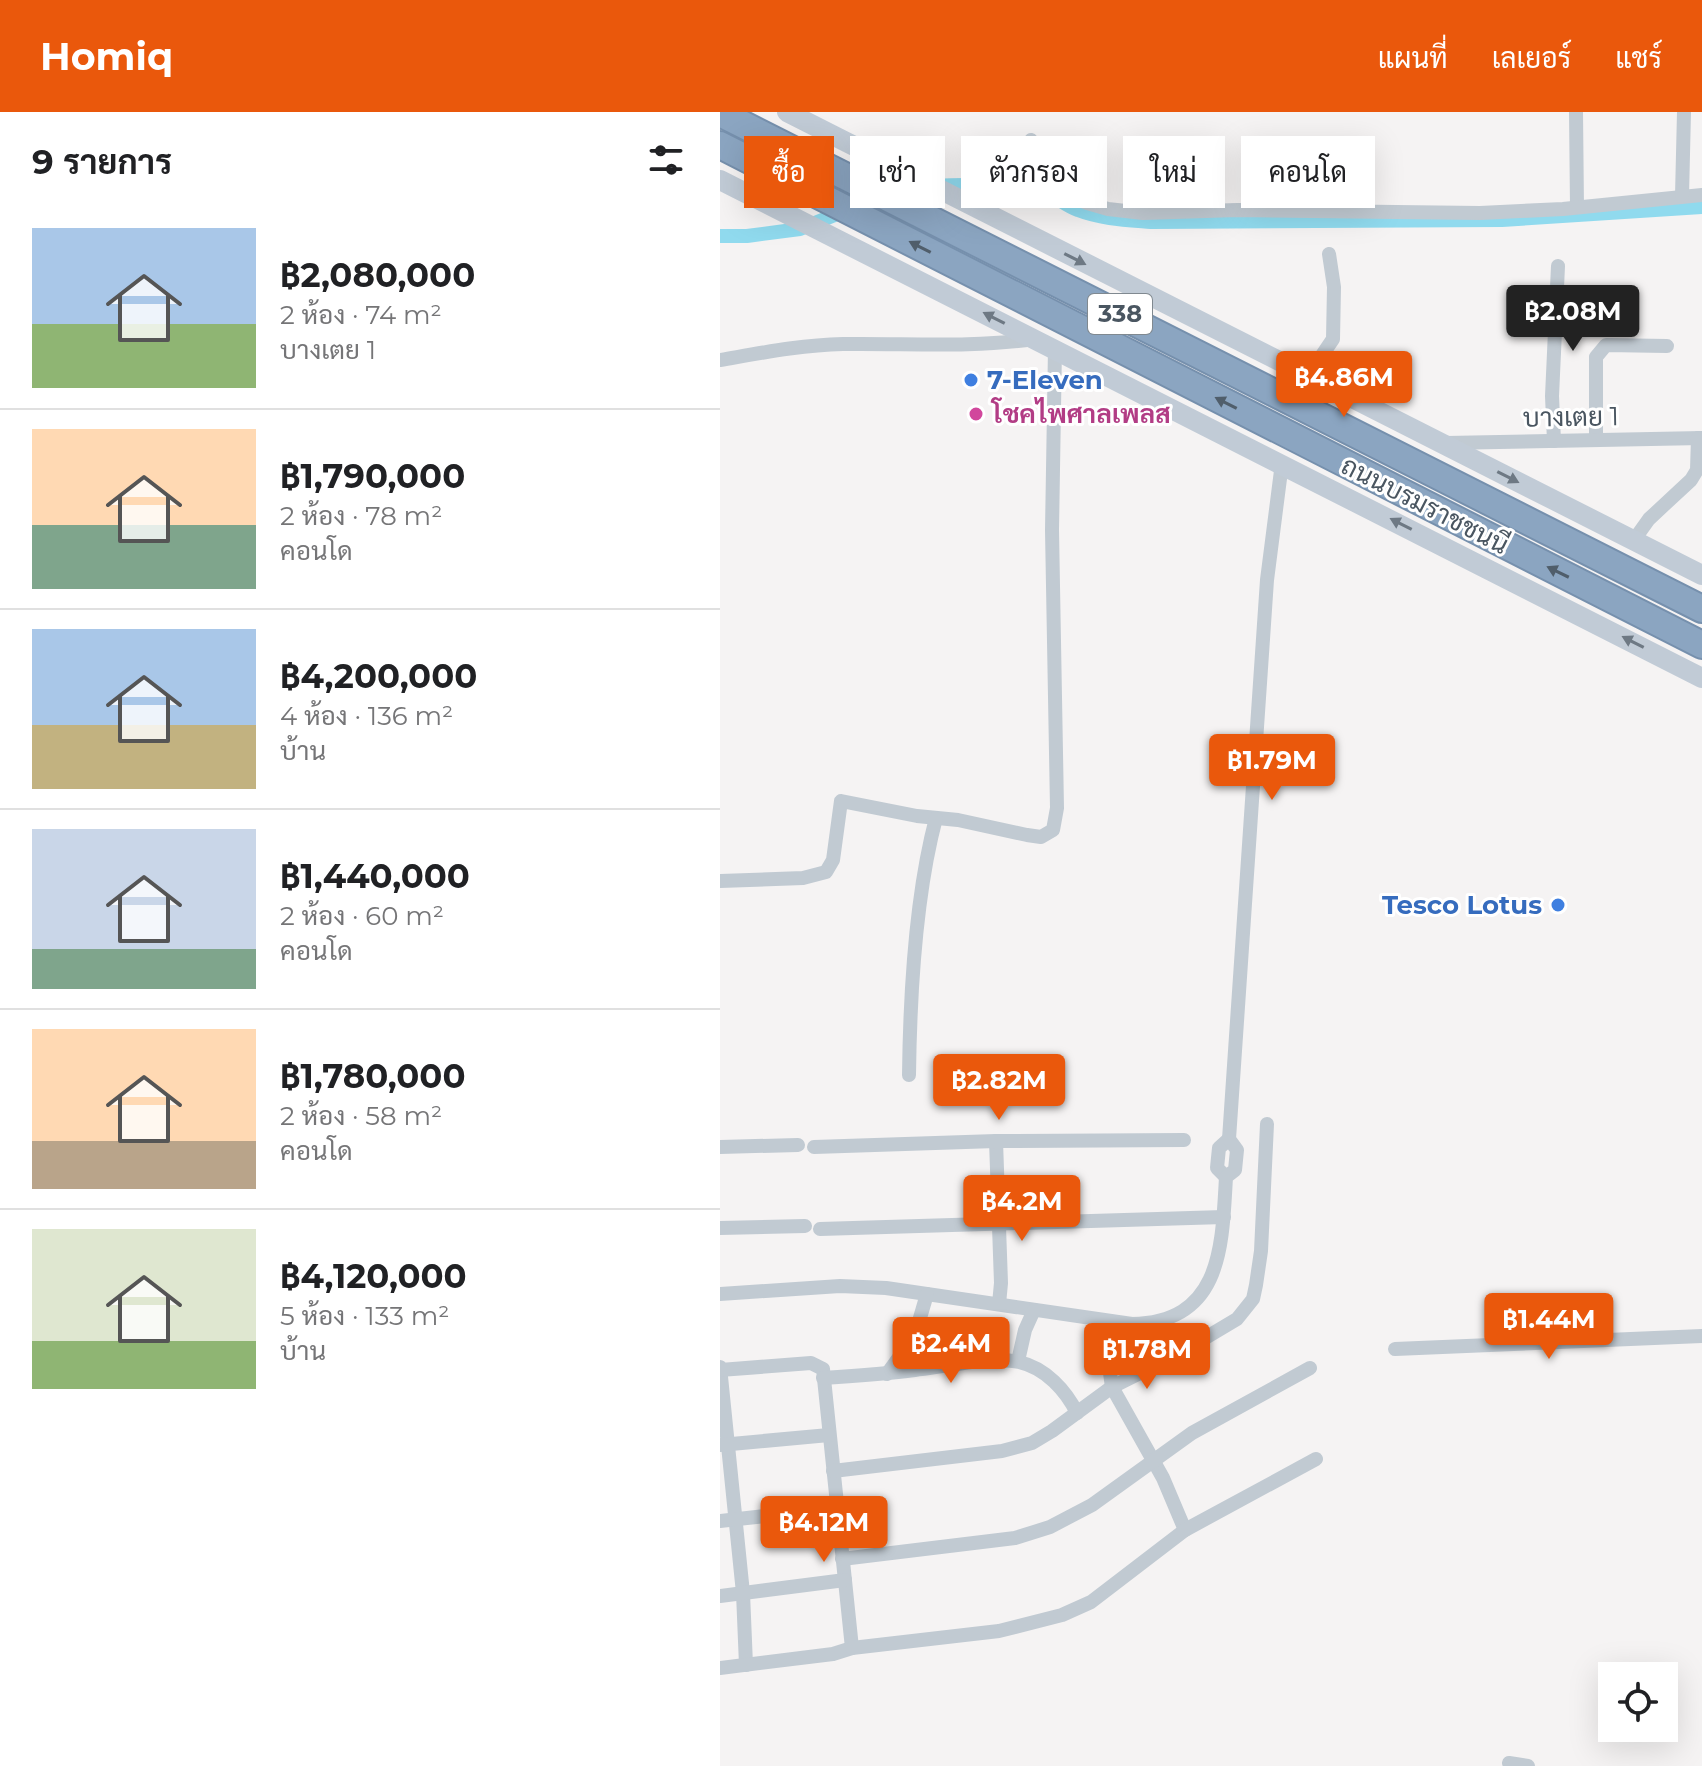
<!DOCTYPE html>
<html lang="th">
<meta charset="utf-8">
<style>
:root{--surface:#fff;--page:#f6f6f6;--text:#202124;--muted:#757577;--line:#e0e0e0;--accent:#ea580c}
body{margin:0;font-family:Montserrat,Sarabun,sans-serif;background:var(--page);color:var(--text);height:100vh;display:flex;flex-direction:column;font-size:30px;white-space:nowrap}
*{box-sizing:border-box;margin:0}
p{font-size:26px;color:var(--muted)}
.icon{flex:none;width:44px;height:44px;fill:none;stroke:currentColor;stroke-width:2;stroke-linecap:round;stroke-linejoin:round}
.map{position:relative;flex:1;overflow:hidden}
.details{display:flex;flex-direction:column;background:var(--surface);width:720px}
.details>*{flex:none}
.hud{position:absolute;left:24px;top:24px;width:760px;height:72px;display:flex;gap:16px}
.fabs{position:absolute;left:878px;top:1550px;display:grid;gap:16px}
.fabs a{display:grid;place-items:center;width:80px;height:80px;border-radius:0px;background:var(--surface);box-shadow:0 8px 32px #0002;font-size:40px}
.price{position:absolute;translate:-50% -68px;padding:0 18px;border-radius:8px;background:var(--accent);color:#fff;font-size:26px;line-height:52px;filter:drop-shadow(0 2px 4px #0008)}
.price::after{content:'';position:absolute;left:50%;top:48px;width:24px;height:18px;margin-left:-12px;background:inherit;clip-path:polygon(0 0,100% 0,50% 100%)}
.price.current{background:#222;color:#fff}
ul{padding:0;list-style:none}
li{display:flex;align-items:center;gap:24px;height:200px;padding:0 32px}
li+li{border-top:2px solid var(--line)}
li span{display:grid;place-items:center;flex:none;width:224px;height:160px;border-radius:0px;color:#555}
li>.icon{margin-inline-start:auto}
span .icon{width:96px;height:96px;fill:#fffc;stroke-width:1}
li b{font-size:34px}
h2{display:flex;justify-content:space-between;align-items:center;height:96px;padding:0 32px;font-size:34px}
.chip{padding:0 28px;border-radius:0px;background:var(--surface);box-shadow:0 8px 32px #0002;font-size:28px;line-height:72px}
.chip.current{background:var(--accent);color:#fff}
header{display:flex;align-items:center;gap:48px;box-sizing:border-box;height:112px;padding:0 40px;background:var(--accent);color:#fff}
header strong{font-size:38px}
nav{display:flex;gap:44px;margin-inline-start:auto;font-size:28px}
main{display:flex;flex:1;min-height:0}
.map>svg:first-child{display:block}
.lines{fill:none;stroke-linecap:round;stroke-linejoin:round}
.canal{stroke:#90daee;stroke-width:14}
.highway-casing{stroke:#7690ad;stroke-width:30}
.street{stroke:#c1cad2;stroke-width:14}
.secondary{stroke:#c1cbd6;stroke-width:20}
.highway{stroke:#8ba5c1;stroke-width:26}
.oneway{fill:#505e6b}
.oneway2{fill:#6e7984}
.shop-dot{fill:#3f7fe0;stroke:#fff;stroke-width:3}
.hotel-dot{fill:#d1479c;stroke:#fff;stroke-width:3}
.labels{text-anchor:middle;stroke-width:6;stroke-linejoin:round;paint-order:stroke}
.shield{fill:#fff;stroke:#808990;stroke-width:2}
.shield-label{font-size:24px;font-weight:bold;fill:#4a5661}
.shop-label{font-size:26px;font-weight:bold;fill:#366cbe;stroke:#fff;text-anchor:start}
.hotel-label{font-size:26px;font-weight:bold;fill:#b23c85;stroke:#fff;text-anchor:start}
.street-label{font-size:26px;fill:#4a5661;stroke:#fff}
</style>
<header>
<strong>Homiq</strong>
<nav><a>แผนที่</a><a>เลเยอร์</a><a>แชร์</a></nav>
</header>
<main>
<section class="details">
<h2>9 รายการ<svg class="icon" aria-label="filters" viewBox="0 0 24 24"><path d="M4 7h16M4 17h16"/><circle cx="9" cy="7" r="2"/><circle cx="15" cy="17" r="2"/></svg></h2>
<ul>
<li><span style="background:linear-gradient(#a9c7e8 60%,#8fb573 0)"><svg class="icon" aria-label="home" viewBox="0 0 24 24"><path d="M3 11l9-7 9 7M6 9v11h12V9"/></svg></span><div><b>฿2,080,000</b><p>2 ห้อง · 74 m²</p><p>บางเตย 1</p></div></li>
<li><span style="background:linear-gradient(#ffd9b3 60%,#7fa58c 0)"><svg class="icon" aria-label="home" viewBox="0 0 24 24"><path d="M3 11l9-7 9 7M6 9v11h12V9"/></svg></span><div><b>฿1,790,000</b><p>2 ห้อง · 78 m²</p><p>คอนโด</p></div></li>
<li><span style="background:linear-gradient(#a9c7e8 60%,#c2b280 0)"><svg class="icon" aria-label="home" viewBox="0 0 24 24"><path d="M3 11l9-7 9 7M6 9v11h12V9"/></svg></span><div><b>฿4,200,000</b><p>4 ห้อง · 136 m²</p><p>บ้าน</p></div></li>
<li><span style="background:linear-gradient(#c9d6e8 75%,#7fa58c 0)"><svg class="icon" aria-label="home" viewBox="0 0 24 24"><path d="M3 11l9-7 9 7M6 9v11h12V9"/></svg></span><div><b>฿1,440,000</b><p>2 ห้อง · 60 m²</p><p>คอนโด</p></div></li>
<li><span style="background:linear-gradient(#ffd9b3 70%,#b9a48a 0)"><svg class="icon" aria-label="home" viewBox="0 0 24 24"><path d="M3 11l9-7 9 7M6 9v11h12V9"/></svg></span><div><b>฿1,780,000</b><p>2 ห้อง · 58 m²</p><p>คอนโด</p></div></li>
<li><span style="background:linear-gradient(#dfe7d0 70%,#8fb573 0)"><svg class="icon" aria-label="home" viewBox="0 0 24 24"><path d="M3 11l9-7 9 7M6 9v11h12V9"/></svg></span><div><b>฿4,120,000</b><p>5 ห้อง · 133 m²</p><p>บ้าน</p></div></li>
</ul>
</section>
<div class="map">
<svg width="982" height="1654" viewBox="0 0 982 1654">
<rect width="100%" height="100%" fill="#f5f3f3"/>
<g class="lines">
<g class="canal">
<path d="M 164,81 C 193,71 296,70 325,80 C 337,85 346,94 358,98 C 381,107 407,108 431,110 L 782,108 L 982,95"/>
<path d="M 0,124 L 27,124 L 80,117 L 127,98"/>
</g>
<defs>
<g id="highway">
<path d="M 0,1 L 982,497"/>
<path d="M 0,33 L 982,533"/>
</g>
</defs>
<use href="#highway" class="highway-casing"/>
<g class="street">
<path d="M 856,0 L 857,95"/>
<path d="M 311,28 L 308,45 L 310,68 L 367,91 L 388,97 L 423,101 L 517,98 L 760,101 L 843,97 L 982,83"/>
<path d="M 962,84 L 964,0"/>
<path d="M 0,248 C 41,241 81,233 123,232 C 187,231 251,236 314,227"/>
<path d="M 588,264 L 613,227 L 614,175 L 609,142"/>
<path d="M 876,328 L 876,245 L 886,233 L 947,234"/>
<path d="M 834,329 L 832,284 L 838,154"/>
<path d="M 726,331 L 982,326"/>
<path d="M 914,428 L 929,407 L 971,368 L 977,358 L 978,326"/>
<path d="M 0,769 L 83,766 L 106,760 L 113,748 L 121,689 L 197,704 L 238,708 L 307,723 L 321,725 L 333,718 L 337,696 L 332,418 L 335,236"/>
<path d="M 189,963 C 190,882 195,785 216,706"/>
<path d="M 276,1029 L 281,1171 L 279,1192"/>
<path d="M 0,1035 L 78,1033"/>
<path d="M 94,1035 L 276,1029 L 464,1028"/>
<path d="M 506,1065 L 497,1056 L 499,1036 L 509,1027"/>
<path d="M 0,1116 L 85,1114"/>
<path d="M 100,1117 L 504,1105"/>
<path d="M 0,1182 L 120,1174 L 166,1176 L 412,1212 C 502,1210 502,1135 506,1065 L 515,1058 L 517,1038 L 509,1027 L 547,468 L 562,351"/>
<path d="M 390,1209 L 389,1254 L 392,1275 L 443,1366 L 465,1418"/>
<path d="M 675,1237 L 982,1224"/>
<path d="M 298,1249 L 305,1218 L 314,1198"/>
<path d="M 0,1255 L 23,1481 L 26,1553"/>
<path d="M 0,1258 L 91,1251 L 103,1257 L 132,1536 L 113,1542 L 0,1556"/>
<path d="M 167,1262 L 195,1223 L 207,1182"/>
<path d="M 103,1266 C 134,1264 165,1262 195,1258 C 222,1255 274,1244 299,1250 C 326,1256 346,1279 357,1301"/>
<path d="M 0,1333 L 109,1323"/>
<path d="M 113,1359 L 282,1339 L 312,1331 L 332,1319 L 392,1275 L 460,1241 L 517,1207 L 533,1187 L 536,1173 L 541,1139 L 547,1012"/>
<path d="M 0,1409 L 117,1396"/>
<path d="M 122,1447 L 295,1426 L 330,1415 L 372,1393 L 472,1321 L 590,1256"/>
<path d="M 0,1484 L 125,1468"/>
<path d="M 132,1536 L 279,1519 L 342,1503 L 371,1490 L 465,1418 L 596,1347"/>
<path d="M 789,1651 L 808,1654"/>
</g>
<g class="secondary">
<path d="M 67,0 L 982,463"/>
<path d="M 0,68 L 982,566"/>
</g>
<use href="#highway" class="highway"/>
</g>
<defs><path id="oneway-solid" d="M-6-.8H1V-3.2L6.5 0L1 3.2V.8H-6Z" transform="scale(2)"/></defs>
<g class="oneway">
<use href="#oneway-solid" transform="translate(200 135) rotate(-153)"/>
<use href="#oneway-solid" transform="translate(506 291) rotate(-153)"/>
<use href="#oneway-solid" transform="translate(838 460) rotate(-154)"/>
</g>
<g class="oneway2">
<use href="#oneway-solid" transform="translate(355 147) rotate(27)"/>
<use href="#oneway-solid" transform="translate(274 206) rotate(-153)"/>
<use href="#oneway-solid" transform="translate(788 365) rotate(27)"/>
<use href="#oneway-solid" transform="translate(681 412) rotate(-153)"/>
<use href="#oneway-solid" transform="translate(913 530) rotate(-153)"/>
</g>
<g class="shop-dot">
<circle cx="251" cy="268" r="8"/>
<circle cx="838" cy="793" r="8"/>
</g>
<circle class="hotel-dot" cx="256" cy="302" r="8"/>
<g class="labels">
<rect class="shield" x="368" y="182" width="64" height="40" rx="6"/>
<g class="shield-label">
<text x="400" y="210">338</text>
</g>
<g class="shop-label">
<text x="267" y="277">7-Eleven</text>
<text x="822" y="802" text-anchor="end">Tesco Lotus</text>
</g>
<g class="hotel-label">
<text x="272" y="311">โชคไพศาลเพลส</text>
</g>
<g class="street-label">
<text transform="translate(851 305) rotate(-1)" y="9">บางเตย 1</text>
<text transform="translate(705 393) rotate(27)" y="9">ถนนบรมราชชนนี</text>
</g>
</g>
</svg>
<div class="fabs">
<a><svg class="icon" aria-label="locate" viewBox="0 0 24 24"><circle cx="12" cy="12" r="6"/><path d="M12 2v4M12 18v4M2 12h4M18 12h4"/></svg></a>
</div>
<b class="price current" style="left:853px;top:241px">฿2.08M</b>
<b class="price" style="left:624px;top:307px">฿4.86M</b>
<b class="price" style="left:552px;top:690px">฿1.79M</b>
<b class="price" style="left:279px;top:1010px">฿2.82M</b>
<b class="price" style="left:302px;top:1131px">฿4.2M</b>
<b class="price" style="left:829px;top:1249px">฿1.44M</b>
<b class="price" style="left:231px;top:1273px">฿2.4M</b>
<b class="price" style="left:427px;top:1279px">฿1.78M</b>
<b class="price" style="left:104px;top:1452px">฿4.12M</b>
<div class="hud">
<a class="chip current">ซื้อ</a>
<a class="chip">เช่า</a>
<a class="chip">ตัวกรอง</a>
<a class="chip">ใหม่</a>
<a class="chip">คอนโด</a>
</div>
</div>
</main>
